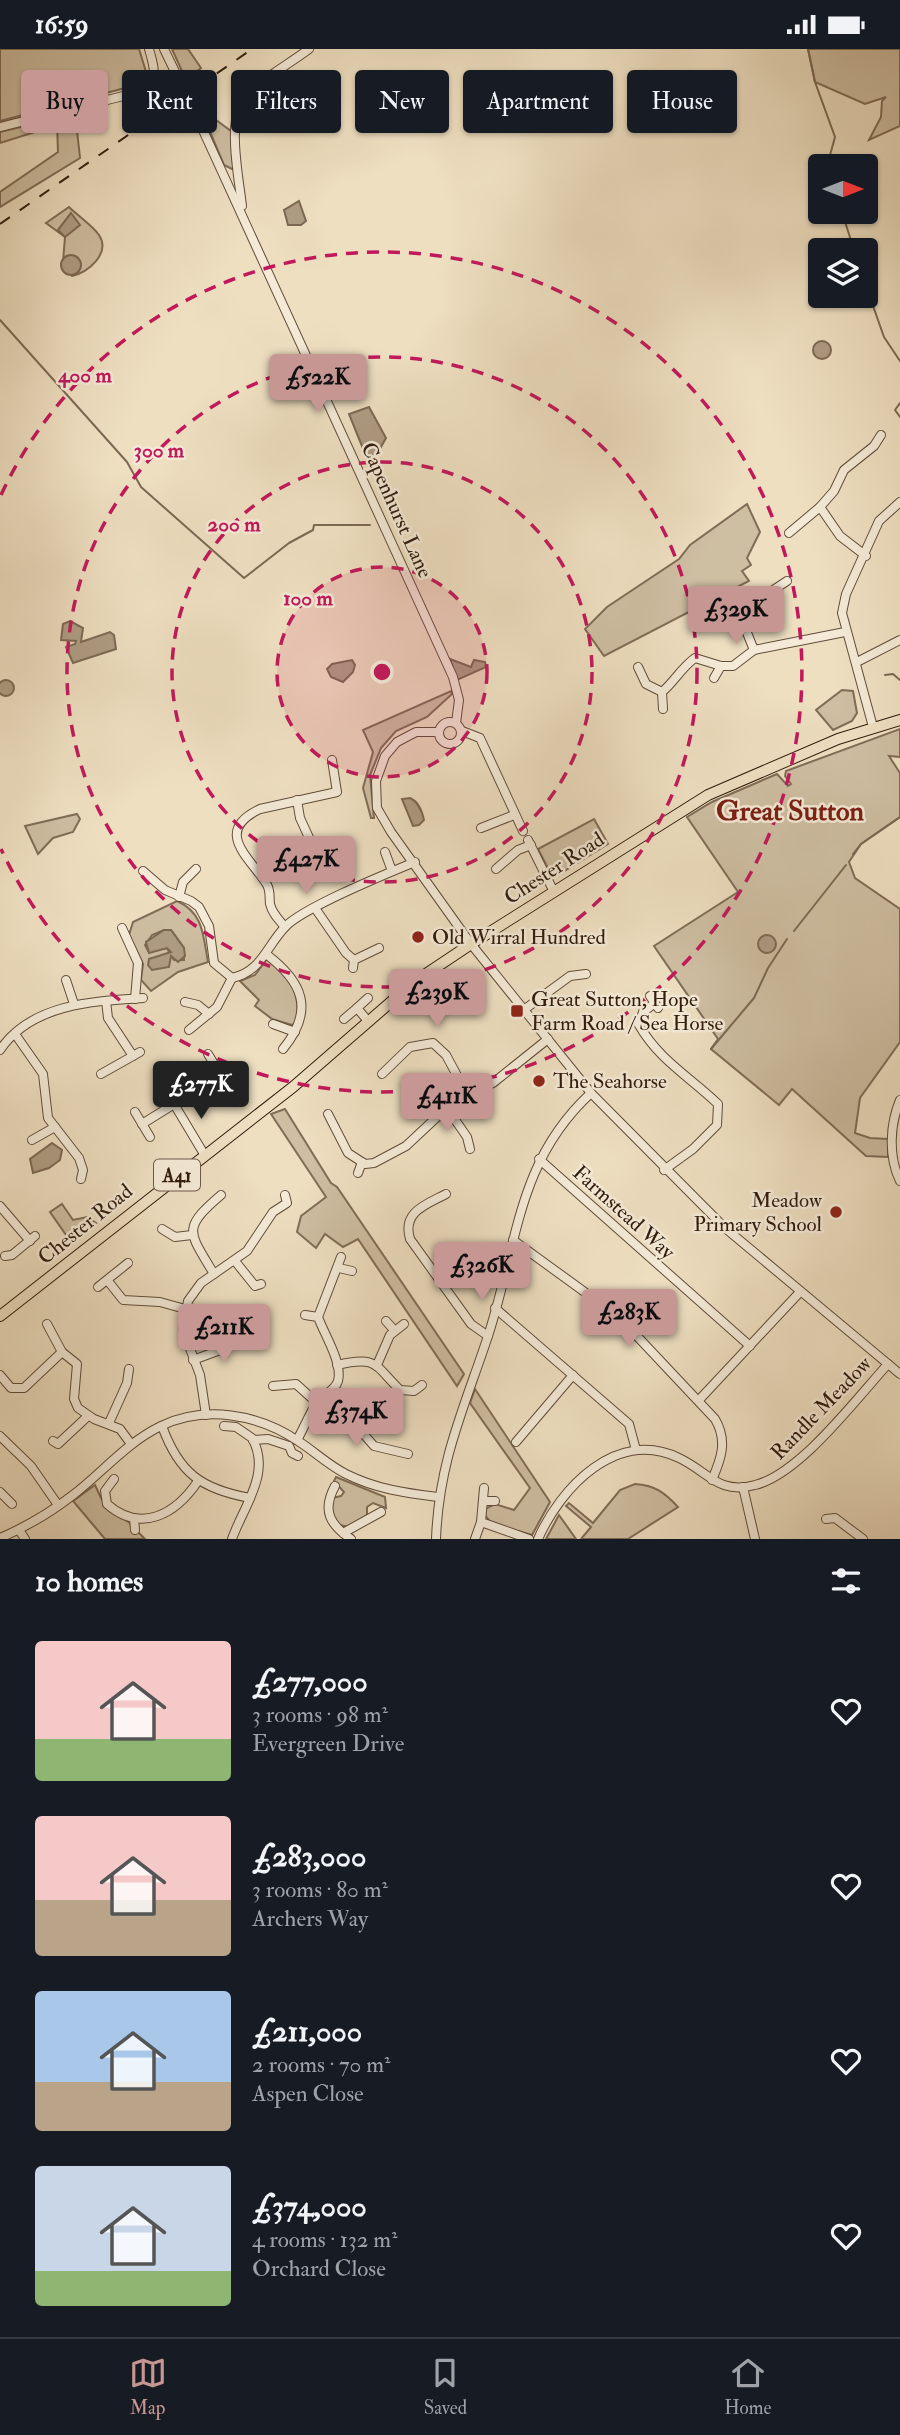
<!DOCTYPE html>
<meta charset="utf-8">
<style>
:root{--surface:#171b24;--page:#20242c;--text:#f1f3f6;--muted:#9ea1a6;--line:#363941;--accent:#c59692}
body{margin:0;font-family:"IM FELL Double Pica",serif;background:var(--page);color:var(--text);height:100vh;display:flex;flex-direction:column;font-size:26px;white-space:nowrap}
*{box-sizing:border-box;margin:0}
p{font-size:23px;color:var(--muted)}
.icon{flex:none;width:38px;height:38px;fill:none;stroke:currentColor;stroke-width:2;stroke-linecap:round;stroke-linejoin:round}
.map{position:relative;height:1490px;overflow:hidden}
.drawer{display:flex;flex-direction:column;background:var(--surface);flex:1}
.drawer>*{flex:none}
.top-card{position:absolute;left:21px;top:21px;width:859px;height:63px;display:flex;gap:14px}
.needle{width:46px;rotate:90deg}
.fabs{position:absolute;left:808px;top:105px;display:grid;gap:14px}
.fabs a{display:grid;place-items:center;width:70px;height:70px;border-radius:7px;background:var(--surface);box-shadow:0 2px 5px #0004;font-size:35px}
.price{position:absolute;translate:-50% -60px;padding:0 16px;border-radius:7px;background:var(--accent);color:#111;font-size:23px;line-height:46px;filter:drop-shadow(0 2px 4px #0008)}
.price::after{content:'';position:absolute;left:50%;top:42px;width:21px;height:16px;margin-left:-10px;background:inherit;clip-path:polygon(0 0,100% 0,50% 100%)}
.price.on{background:#222;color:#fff}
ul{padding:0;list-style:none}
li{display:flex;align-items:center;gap:21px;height:175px;padding:0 35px}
li span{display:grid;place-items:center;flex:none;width:196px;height:140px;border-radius:7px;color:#555}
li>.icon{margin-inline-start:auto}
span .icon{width:84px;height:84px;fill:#fffc;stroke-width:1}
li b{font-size:30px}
h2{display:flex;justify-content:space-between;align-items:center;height:84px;padding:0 35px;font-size:30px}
.pill{padding:0 24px;border-radius:7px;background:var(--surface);box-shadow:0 2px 5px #0004;font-size:24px;line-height:63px}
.pill.on{background:var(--accent);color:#111}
.status{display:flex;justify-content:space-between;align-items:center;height:49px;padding:0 35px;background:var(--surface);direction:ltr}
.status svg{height:19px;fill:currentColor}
.menu{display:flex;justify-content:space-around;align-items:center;height:98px;border-top:2px solid var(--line);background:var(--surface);font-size:19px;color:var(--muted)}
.menu a{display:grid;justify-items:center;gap:4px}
.menu .on{color:var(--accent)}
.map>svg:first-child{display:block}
.green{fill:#cebea2;stroke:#806c57;stroke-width:2;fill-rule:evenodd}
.water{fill:#ae9c83;stroke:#7c6853;stroke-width:2}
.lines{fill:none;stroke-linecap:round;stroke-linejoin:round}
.stream{stroke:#7c6853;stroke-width:2}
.minor-casing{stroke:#604c39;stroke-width:10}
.major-casing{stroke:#311b0c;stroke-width:12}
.minor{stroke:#f4ead7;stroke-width:8}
.major{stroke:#eedfc1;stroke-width:10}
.rail{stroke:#311b0c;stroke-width:2;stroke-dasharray:12 12;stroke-linecap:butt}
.minor-bridge-casing{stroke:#604c39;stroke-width:10;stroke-linecap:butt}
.minor-bridge{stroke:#f4ead7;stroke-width:8}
.ring{fill:none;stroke:#c2185b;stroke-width:3.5;stroke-dasharray:12 9}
.poi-dot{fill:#8f2418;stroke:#f4ead7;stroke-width:2.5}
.labels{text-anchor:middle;stroke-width:5;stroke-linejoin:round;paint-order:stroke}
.shield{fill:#f4ead7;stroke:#6c5949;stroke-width:2}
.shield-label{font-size:19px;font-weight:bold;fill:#311b0c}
.street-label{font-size:21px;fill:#311b0c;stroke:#f4ead7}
.poi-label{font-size:21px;fill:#311b0c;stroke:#f4ead7;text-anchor:start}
.district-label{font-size:28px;font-weight:bold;fill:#7a1f14;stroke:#f4ead7}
.centre{fill:#c2185b;stroke:#f4ead7;stroke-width:3.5}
.ring-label{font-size:21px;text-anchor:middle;font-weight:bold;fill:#c2185b;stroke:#f4ead7;stroke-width:5;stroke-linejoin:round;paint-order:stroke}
</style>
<div class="status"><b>16:59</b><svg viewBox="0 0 49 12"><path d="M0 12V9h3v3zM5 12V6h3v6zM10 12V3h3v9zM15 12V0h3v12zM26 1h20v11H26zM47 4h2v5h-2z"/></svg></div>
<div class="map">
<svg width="900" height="1490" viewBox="0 0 900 1490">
<rect width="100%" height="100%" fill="#eedfc1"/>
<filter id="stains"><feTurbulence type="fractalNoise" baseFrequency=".00286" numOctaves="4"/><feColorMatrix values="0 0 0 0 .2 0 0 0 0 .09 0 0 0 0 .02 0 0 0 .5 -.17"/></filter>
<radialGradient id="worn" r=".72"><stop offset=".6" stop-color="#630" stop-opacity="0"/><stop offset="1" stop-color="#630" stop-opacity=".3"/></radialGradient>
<g class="green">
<path d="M 0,0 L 139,0 L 147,26 L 140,35 L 0,72 Z"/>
<path d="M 172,0 L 188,0 L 201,19 L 186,31 Z"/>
<path d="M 808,0 L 900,0 L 900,77 L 869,91 L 881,68 L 882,52 L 886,48 L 865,55 L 815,33 Z"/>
<path d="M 207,38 L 212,39 L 212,68 L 231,82 L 235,116 L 232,120 L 224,116 L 194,45 Z"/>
<path d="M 95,60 L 93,66 L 76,72 L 80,109 L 0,158 L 0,143 L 58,103 L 57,76 L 0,94 L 0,83 Z"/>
<path d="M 69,158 C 78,167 92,176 99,186 C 111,204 88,224 72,227 L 63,213 L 65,188 L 46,174 Z"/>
<path d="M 747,455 L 760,483 L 747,509 L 751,516 L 742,522 L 749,532 L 604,607 L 585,580 L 607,558 L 679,510 L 690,496 Z"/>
<path d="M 842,641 L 853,642 L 857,664 L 852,672 L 833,681 L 816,661 Z"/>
<path d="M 451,642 L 452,645 L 427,668 L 396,682 L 381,699 L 370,726 L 374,769 L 371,769 L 363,739 L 373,703 L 363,681 Z"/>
<path d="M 900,680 L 900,708 L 889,707 L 900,724 L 900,768 L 861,795 L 849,813 L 855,829 L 900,860 L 900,993 L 860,1049 L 855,1084 L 870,1089 L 888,1090 L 888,1108 L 866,1107 L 792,1040 L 779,1056 L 711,1000 L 718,990 L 654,897 L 738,843 L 687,768 L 712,753 L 777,725 L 788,737 L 791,735 L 785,727 L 786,722 Z"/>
<path d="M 77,765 L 80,770 L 73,783 L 53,789 L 38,805 L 25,777 Z"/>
<path d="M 594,770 L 608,795 L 553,829 L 538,800 Z"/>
<path d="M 177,852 C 204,864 203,887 208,913 L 178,923 L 151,942 L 141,931 L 143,915 L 129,886 L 133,873 ZM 164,881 L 171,881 L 184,899 L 184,911 L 174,911 L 171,907 L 149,910 L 170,905 L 167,899 L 148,902 L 145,896 L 152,886 Z"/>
<path d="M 267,910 C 290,924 302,948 296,974 L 292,976 L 272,970 L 255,957 L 259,951 L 240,932 L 255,926 Z"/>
<path d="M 285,1060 L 331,1134 L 337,1138 L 464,1325 L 457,1337 L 358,1190 L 343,1198 L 325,1185 L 316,1199 L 297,1183 L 301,1167 L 326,1148 L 271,1065 Z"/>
<path d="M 62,1155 L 73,1171 L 87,1168 L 96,1174 L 71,1193 L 50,1163 Z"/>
<path d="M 475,1340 L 550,1453 L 532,1486 L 492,1475 L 485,1466 L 485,1460 L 495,1455 L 514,1461 L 530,1439 L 470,1354 Z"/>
<path d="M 336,1428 L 385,1448 L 386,1459 L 373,1454 L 367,1458 L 367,1466 L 350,1478 L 339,1476 L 332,1464 L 332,1449 L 341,1447 L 344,1443 L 334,1432 Z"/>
<path d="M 635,1435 C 655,1436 665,1444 678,1458 L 628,1490 L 581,1490 L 591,1478 L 566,1457 L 569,1454 L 593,1474 L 620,1441 Z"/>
<path d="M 95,1436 L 101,1449 L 110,1461 L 130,1474 L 133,1484 L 139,1484 L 145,1490 L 105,1490 L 73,1452 Z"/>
<path d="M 559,1466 L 576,1490 L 546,1490 Z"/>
</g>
<g class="water">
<path d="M 299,152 L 306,172 L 301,176 L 288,176 L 284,161 Z"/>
<path d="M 71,164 L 80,176 L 65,188 L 58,181 Z"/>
<circle cx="71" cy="216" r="10"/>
<circle cx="822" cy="301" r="9"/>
<path d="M 369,358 L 386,389 L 377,405 L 366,407 L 349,365 Z"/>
<path d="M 70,572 L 83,579 L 81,593 L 110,583 L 114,586 L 116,600 L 73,614 L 66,598 L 75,595 L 76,592 L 61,591 L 63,575 Z"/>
<path d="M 450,610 L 471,618 L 474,611 L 485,613 L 486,618 L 457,631 Z"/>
<path d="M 352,611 L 355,616 L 353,623 L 343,633 L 331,628 L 327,620 L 332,615 Z"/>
<circle cx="6" cy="639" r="8"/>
<path d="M 410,749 C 419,753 422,762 424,771 L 419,776 L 413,777 L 402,750 Z"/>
<path d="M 164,881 L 171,881 L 184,899 L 185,907 L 178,913 L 171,907 L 169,918 L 152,921 L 148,916 L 149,910 L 171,903 L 167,899 L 149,904 L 146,893 Z"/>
<circle cx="767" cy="895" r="9"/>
<path d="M 52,1094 L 62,1101 L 60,1111 L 49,1119 L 33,1124 L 30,1110 Z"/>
</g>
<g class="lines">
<g class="stream">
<path d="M 808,0 L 815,33 L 835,88 L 827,117"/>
<path d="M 842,163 L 854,201"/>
<path d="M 866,237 L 884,288 L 900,312"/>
<path d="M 0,271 L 127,413 L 141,438 L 244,529 L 289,494 L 313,481 L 314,476 L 370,476"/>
<path d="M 900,354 L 895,361 L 900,368"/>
<path d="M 885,626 L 893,625 L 900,631"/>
<path d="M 853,805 L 861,795 L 900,768"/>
<path d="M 794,882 L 846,816"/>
<path d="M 711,1000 L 754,949 L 768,919 L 787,890"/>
</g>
<defs>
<g id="minor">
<path d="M 164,0 L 178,29"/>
<path d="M 191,55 L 453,628 L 459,651 L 456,674"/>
<path d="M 0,78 L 143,42 C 159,30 154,18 149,0"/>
<path d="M 242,157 C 239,128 225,67 247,45 C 265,28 289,15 309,0"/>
<path d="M 820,458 L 834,442 L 844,421 L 874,397 L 881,386"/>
<path d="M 789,484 L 820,458 L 840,487 L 866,507"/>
<path d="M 731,557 L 741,569"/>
<path d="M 754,601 L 741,569 L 749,557 L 787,532"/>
<path d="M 857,613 L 900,591"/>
<path d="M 638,618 L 646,635 L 662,643 C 674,633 682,618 695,609 L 721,617 L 733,617 L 754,601 L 845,583"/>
<path d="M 714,629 L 721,617"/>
<path d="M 662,643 L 663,660"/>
<circle cx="450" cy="684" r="11"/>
<path d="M 873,678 L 842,564 L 846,545 L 879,472 L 900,453"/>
<path d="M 462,682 L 480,689 L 523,782"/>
<path d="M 439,683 L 416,683 L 397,693 L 385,707 L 376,732 L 377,759 L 391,783 L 471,895 L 591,1044 L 725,1179 L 900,1325"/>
<path d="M 297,751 L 300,769 L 322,817"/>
<path d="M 481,779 L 514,766"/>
<path d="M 528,791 L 554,843"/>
<path d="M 385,803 L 392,822"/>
<path d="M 496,820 L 518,801 L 531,796"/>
<path d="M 143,822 L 165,841 L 191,852 L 199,858 L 209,877 L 214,914 L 232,929 C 261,923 266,898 285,878 C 304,858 386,825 415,813"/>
<path d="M 179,848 L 183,833 L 196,820"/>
<path d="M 315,859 L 346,904 L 354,911"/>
<path d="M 285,878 C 279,871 272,864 270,855 C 269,847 271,841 266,834 C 249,808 213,782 260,760 L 337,743 L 332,711"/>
<path d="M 122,879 L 138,914 L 135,950"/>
<path d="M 266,905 C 303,933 315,961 283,1000"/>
<path d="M 353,919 L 354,911 L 379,899"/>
<path d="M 66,931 L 74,955"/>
<path d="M 650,947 L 658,959"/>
<path d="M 106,952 L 108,969 L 133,1007"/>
<path d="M 185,953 L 198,956 L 209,965"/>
<path d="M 655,954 L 643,963 L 639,976 C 659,1011 690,1028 718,1055 L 717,1076 L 693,1100 L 664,1121"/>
<path d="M 357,959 L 368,949"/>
<path d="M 525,960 L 570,927 L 586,925"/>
<path d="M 344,970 L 357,959 L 368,972"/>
<path d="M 273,975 L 295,983"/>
<path d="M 189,981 L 217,958 L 232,929"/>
<path d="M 15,985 L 43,1025 L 48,1069 L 79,1109 L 83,1121 L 81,1130"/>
<path d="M 0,1001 C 31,955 93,952 143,949"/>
<path d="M 208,1005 L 231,1043"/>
<path d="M 101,1025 L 140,1003"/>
<path d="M 382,1025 L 410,998 L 433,994 L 446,1006 L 468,1047"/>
<path d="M 900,1051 C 890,1075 888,1107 900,1132"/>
<path d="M 174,1055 L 204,1105"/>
<path d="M 447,1059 L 467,1088 L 470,1100"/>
<path d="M 135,1063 L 150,1088"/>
<path d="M 328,1065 L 348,1104 L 365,1115 L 374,1114 L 406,1097 L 453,1053 L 493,1034 L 548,990"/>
<path d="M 142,1075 L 221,1026"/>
<path d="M 32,1091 L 55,1078"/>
<path d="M 539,1110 L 750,1297"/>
<path d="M 358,1124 L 362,1113"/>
<path d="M 446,1145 C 425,1156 402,1163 410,1190 L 471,1275 L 488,1287"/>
<path d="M 0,1157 L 30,1192"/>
<path d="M 162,1180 L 175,1188 L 192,1186"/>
<path d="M 513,1191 L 619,1268 L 715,1370 C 728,1392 721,1410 712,1431"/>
<path d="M 5,1207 L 12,1206 L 35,1187"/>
<path d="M 235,1212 L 255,1237 L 261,1235"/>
<path d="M 339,1219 L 352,1222"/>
<path d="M 214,1225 C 189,1183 181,1180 221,1146"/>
<path d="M 108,1232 L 123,1251 L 160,1253 L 185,1260"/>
<path d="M 98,1238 L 128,1214"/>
<path d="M 495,1259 L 629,1375 L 636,1401"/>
<path d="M 318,1268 L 341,1208"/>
<path d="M 386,1272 L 394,1281"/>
<path d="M 47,1275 L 62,1303 L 77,1315 L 74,1350 L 78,1359 L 94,1370 L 120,1380 L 131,1395"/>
<path d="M 193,1311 L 223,1300 L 232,1292"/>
<path d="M 337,1316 C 378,1306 375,1317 400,1341 L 414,1342 L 422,1336"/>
<path d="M 377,1316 L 390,1286 L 404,1275"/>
<path d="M 0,1326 L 11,1339 L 24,1339 L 62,1303"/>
<path d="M 273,1337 L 296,1335 L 316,1353"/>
<path d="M 329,1344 L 336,1350 L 344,1372 L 361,1382 L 374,1397 L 408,1405"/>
<path d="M 699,1351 L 800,1243"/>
<path d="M 206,1366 L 200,1326 L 183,1281 L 188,1252 L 201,1234 L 247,1202 L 273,1163 L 287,1154 L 285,1146"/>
<path d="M 109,1374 L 127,1334 L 129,1320"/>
<path d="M 162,1377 C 179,1424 201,1440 250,1449"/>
<path d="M 224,1377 L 236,1378 L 252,1389 C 272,1424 243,1458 232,1490"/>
<path d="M 0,1387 L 31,1417 L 58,1456"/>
<path d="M 253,1391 L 268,1390 L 289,1397 L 292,1404 L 298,1407"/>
<path d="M 297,1391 C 303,1381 313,1357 318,1352 C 324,1345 335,1342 338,1332 C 343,1314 324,1285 318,1268 L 305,1266"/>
<path d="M 53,1392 L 58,1395 L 88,1367"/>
<path d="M 516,1393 L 573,1326"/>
<path d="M 114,1430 L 105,1442 L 107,1455 C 141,1485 176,1465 198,1432"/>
<path d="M 335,1437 C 322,1461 329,1475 351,1490"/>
<path d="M 743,1438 L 755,1490"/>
<path d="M 0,1443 L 12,1455"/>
<path d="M 485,1452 L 495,1452"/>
<path d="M 134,1469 L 135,1481"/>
<path d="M 826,1470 L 835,1469 L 863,1490"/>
<path d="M 481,1473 L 484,1439"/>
<path d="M 19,1481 L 25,1490"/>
<path d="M 343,1484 L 381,1463"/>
<path d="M 0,1489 C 26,1478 51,1463 73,1446 C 103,1423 126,1394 161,1377 C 205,1356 258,1365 298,1392 C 314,1402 328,1416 346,1425 C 376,1440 405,1444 438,1448"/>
<path d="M 436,1490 C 439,1412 463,1362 487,1290 C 518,1198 515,1114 591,1044"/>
<path d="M 475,1490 L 481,1473 L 529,1490"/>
<path d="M 538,1490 C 561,1438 617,1379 679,1409 C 709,1423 718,1446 755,1436 C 800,1425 856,1350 888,1315"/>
</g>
<path id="major" d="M 0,1267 L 293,1038 L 414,933 L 471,895 L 708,746 L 838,690 L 900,671"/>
</defs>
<use href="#minor" class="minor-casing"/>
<use href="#major" class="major-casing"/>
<use href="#minor" class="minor"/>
<use href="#major" class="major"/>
<path class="rail" d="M 0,175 L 252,0"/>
<defs>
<path id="minor-bridge" d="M 178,29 L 191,55"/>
</defs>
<use href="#minor-bridge" class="minor-bridge-casing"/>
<use href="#minor-bridge" class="minor-bridge"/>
</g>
<circle cx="382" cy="623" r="105" fill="#c2185b" fill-opacity=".12"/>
<g class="ring">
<circle cx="382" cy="623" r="105"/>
<circle cx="382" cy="623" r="210"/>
<circle cx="382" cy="623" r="315"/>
<path d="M1 446A420 420 0 1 1 1 800"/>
</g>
<g class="poi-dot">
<circle cx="418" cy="888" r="7"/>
<rect x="510" y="955" width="14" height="14" rx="3.5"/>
<circle cx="539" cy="1032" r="7"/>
<circle cx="836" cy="1163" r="7"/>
</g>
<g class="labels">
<rect class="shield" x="154" y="1110.5" width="46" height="31" rx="5"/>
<g class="shield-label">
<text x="177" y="1133">A41</text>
</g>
<g class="street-label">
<text transform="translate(397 461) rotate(66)" y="7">Capenhurst Lane</text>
<text transform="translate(554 819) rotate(-33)" y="7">Chester Road</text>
<text transform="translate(624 1163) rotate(42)" y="7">Farmstead Way</text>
<text transform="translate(85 1175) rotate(-39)" y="7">Chester Road</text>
<text transform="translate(821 1359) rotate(-46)" y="7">Randle Meadow</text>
</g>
<g class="poi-label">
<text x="432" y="895">Old Wirral Hundred</text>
<text x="531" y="957">Great Sutton, Hope<tspan x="531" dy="24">Farm Road / Sea Horse</tspan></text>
<text x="553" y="1039">The Seahorse</text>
<text x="822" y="1158" text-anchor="end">Meadow<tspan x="822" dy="24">Primary School</tspan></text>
</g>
<g class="district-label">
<text x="790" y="771">Great Sutton</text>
</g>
</g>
<circle cx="382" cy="623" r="10" class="centre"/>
<g class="ring-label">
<text x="85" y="333">400 m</text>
<text x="159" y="408">300 m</text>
<text x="234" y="482">200 m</text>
<text x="308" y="556">100 m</text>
</g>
<rect width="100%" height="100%" filter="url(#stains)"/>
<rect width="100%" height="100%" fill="url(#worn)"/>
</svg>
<div class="fabs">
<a><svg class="needle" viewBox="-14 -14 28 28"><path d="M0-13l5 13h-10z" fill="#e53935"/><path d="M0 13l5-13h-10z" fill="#9ea1a6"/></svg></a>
<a><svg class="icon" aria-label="layers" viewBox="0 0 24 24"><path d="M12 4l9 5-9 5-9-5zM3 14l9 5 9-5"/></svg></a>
</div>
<b class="price" style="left:318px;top:365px">£522K</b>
<b class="price" style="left:736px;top:597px">£329K</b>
<b class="price" style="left:306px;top:847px">£427K</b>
<b class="price" style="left:437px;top:980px">£239K</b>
<b class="price on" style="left:201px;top:1072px">£277K</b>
<b class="price" style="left:447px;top:1084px">£411K</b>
<b class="price" style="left:482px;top:1253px">£326K</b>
<b class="price" style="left:629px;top:1300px">£283K</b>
<b class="price" style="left:224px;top:1315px">£211K</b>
<b class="price" style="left:356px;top:1399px">£374K</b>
<div class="top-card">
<a class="pill on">Buy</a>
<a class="pill">Rent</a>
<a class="pill">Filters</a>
<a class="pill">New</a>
<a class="pill">Apartment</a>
<a class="pill">House</a>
</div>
</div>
<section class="drawer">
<h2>10 homes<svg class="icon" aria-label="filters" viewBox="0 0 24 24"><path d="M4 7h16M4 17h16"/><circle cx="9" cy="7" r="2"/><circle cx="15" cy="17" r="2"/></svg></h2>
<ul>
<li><span style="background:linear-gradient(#f6c9c9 70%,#8fb573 0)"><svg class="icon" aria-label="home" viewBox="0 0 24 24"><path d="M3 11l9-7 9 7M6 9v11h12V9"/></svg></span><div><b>£277,000</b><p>3 rooms · 98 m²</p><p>Evergreen Drive</p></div><svg class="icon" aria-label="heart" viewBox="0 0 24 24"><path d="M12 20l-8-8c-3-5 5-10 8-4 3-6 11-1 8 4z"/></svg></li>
<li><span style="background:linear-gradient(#f6c9c9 60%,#b9a48a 0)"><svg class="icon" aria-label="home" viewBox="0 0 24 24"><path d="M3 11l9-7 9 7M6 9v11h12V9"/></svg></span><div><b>£283,000</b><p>3 rooms · 80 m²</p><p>Archers Way</p></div><svg class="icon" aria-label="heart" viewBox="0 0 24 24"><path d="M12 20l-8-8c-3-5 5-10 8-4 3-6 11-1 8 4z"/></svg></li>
<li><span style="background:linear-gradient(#a9c7e8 65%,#b9a48a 0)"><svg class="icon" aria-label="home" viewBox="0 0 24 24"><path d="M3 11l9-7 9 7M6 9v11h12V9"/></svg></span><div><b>£211,000</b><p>2 rooms · 70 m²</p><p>Aspen Close</p></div><svg class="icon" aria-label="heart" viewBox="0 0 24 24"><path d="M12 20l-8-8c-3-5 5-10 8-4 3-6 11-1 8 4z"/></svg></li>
<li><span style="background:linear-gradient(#c9d6e8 75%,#8fb573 0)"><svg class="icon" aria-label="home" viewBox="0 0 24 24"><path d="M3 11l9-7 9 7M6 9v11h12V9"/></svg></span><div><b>£374,000</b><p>4 rooms · 132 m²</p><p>Orchard Close</p></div><svg class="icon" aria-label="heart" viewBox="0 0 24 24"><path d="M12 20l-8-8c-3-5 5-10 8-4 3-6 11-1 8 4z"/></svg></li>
</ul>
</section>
<nav class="menu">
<a class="on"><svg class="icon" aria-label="map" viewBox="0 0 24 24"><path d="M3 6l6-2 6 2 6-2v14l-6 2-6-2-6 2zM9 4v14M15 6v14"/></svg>Map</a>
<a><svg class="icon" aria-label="saved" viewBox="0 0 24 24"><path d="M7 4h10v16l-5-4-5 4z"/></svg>Saved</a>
<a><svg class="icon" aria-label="home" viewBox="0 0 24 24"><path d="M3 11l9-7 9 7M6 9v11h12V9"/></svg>Home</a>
</nav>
